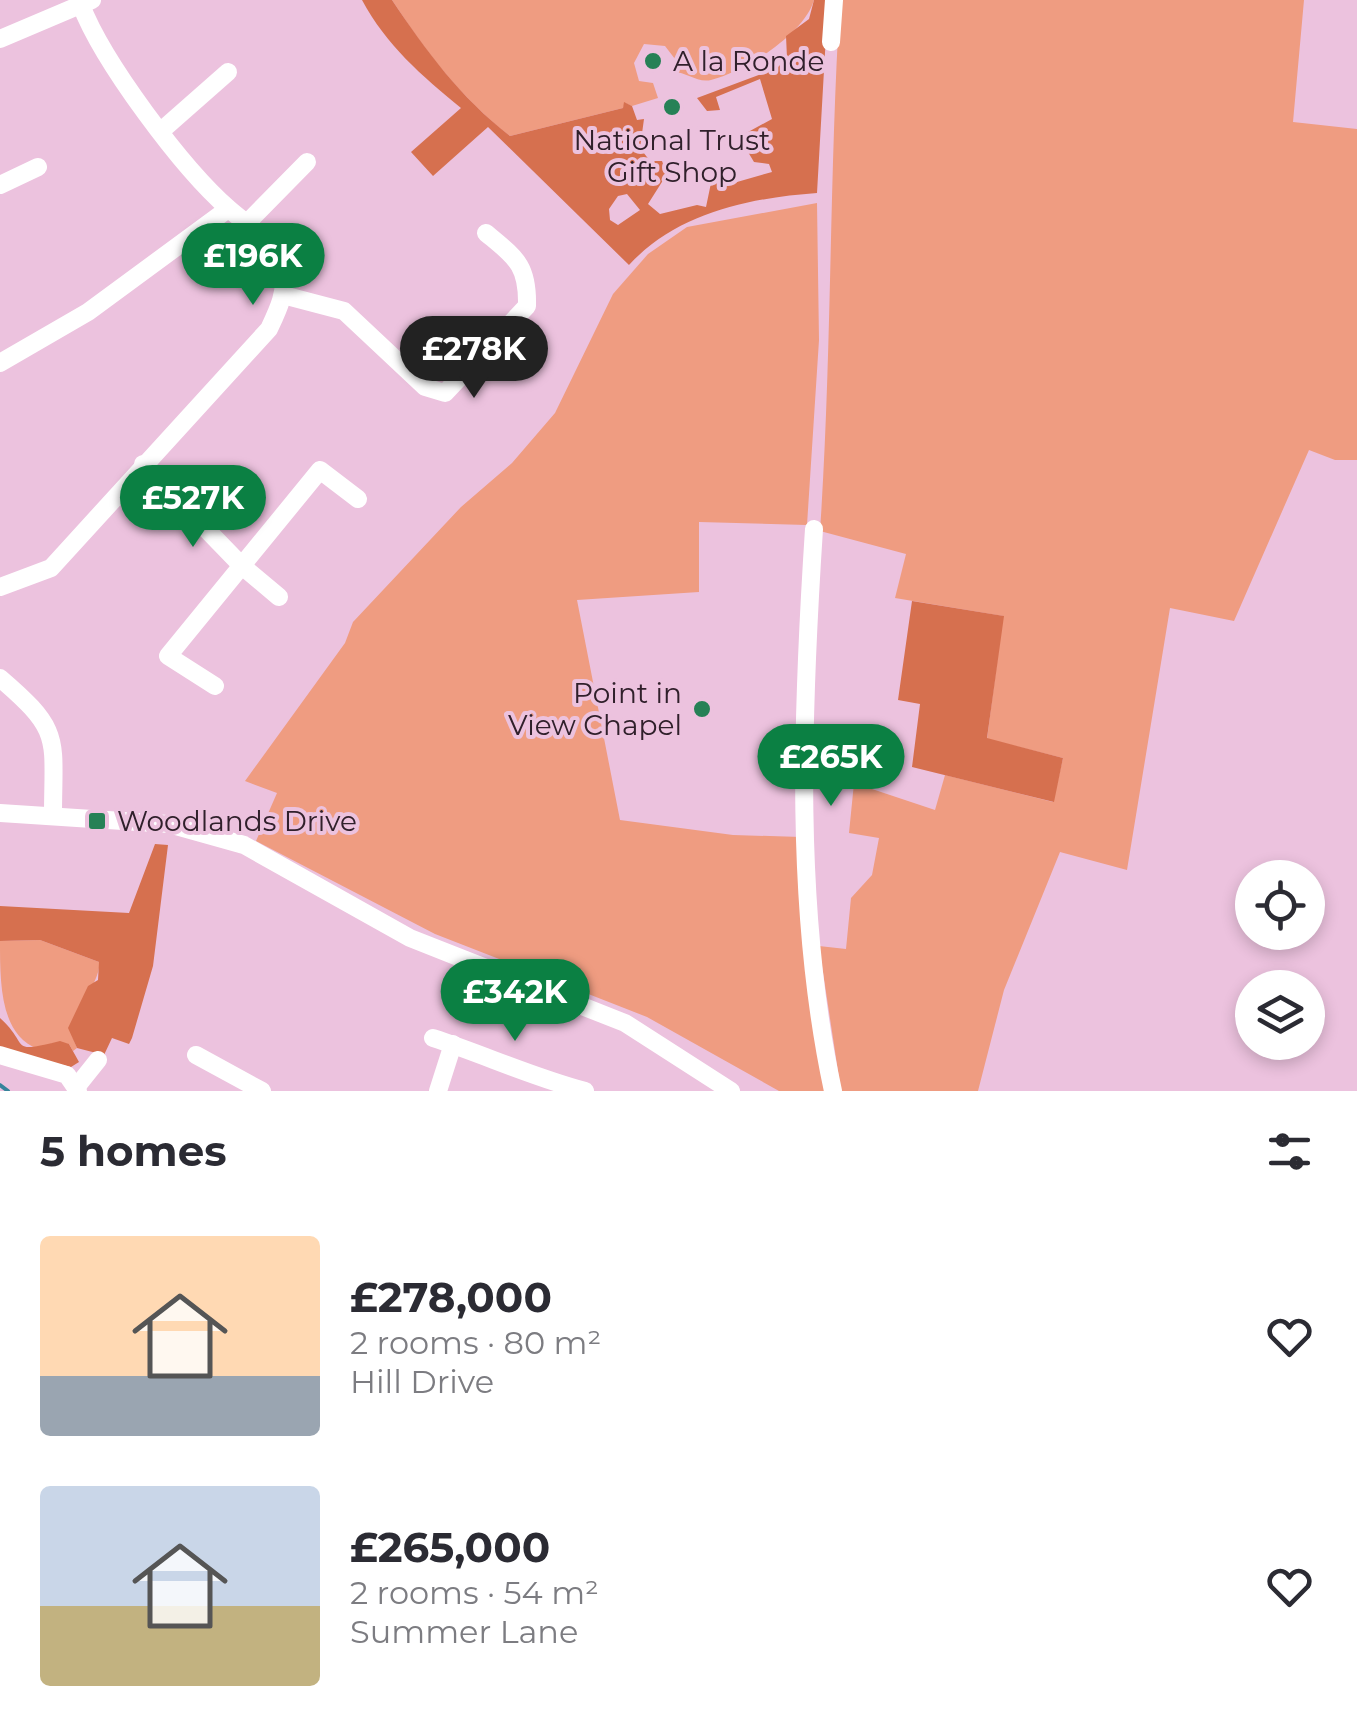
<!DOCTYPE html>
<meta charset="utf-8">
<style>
:root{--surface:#fff;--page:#f7f7f7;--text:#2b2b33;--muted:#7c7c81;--accent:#0b8043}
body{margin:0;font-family:Montserrat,sans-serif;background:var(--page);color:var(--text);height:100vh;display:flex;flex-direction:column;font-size:38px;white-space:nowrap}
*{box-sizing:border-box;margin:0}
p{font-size:32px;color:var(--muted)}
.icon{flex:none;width:55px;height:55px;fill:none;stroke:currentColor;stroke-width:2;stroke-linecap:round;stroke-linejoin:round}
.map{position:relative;height:1091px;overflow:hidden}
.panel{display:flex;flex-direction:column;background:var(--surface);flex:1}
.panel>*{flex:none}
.fabs{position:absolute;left:1235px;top:860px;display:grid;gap:20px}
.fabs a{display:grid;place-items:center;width:90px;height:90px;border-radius:50%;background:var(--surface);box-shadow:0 5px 15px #0003;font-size:50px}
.price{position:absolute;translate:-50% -85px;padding:0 22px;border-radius:35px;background:var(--accent);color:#fff;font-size:32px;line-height:65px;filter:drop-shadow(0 2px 5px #0008)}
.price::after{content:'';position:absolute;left:50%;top:60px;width:30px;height:22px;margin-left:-15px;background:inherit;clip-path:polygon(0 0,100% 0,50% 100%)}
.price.active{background:#222;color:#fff}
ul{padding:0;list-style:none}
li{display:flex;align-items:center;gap:30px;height:250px;padding:0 40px}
li span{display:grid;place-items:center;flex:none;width:280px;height:200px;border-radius:10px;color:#555}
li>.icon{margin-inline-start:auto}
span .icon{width:120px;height:120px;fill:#fffc;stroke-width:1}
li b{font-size:42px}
h2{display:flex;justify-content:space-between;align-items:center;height:120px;padding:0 40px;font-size:42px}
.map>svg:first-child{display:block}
.green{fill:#ef9c81}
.forest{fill:#d6704f;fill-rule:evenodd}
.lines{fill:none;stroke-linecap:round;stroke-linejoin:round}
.stream{stroke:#36839b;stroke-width:4}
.minor{stroke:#fff;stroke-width:18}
.poi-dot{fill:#268156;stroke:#ecc2de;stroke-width:4}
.labels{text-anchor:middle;stroke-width:8;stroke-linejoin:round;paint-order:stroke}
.poi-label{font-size:28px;fill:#30202b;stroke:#ecc2de;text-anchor:start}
</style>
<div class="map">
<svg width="1357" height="1091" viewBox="0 0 1357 1091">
<rect width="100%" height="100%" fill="#ecc2de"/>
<g class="green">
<path d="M 392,0 L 814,0 C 805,33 745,72 711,80 C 697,83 687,72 673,72 L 675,59 L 665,46 L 644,44 L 634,63 L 639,81 L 653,83 L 658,98 L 632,106 L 625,103 L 623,108 L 510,136 C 460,97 427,53 392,0 Z"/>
<path d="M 840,0 L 1304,0 L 1293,122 L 1357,129 L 1357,460 L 1335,460 L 1309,450 L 1234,621 L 1170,608 L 1127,870 L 1060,852 L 1004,990 L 978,1091 L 841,1091 L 819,946 L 846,949 L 851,898 L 872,875 L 879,838 L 849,833 L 854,783 L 935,810 L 945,775 L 1053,802 L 1063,758 L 987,739 L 1003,616 L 895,598 L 906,554 L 820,531 C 832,354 829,177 840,0 Z"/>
<path d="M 817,203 L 819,340 L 807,525 L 699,522 L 699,592 L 577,600 L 620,820 L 733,835 L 801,837 L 828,1091 L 779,1091 L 647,1017 L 435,934 L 256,841 L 277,793 L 245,781 L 345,643 L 353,622 L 461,507 L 512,463 L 555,413 L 613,294 L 648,254 L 687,227 Z"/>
<path d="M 40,940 L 99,962 C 102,977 77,1011 69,1028 L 77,1048 L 73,1051 L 69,1044 L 53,1043 L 38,1049 C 0,1035 0,983 0,941 Z"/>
</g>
<g class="forest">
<path d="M 362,0 L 392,0 C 427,52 460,97 510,136 L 623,108 L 624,102 L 632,106 L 637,120 L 644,119 L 640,148 L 650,161 L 662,161 L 667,174 L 648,204 L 660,214 L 697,205 L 706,207 L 711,183 L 721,177 L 737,182 L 772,172 L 769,164 L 754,162 L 739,137 L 772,119 L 760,79 L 716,97 L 720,110 L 707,111 L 697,98 L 777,68 L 787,58 L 786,36 L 809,19 L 814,0 L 828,0 L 817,193 C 749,198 677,213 629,265 L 488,127 L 433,176 L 411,152 L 461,108 C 422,76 386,45 362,0 ZM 627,194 L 640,210 L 618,225 L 610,220 L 609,209 L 618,196 Z"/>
<path d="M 912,601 L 1004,616 L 987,738 L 1063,758 L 1054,802 L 912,767 L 920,704 L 898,700 Z"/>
<path d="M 155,844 L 168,845 L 153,966 L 132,1038 L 129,1044 L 112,1038 L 104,1055 L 77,1048 L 68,1028 L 88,986 L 98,980 L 99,962 L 40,940 L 0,941 L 0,906 L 129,913 Z"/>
<path d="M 0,1018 C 31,1046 7,1054 60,1041 L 69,1044 L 79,1062 L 71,1067 L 0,1050 Z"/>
</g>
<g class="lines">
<path class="stream" d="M 0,1085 L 8,1091"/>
<g class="minor">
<path d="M 0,39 L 92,0"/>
<path d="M 831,42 L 834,0"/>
<path d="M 161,131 L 228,72"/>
<path d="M 0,185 L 38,167"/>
<path d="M 248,222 L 307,162"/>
<path d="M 283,295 L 344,311 L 425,387 L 445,393 L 527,306 C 528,265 516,258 486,233"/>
<path d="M 0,363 L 88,312 L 228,209"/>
<path d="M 143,464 L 241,565 L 279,597"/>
<path d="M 814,529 C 802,713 794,910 833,1091"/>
<path d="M 0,587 L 51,568 L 269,329 C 278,310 287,292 283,270 C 279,243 248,226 229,209 C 182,168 103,62 81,5"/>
<path d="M 0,678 C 63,732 53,737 53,816"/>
<path d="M 215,686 L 168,656 L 320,470 L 358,499"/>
<path d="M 0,813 L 169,824 L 244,845 L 410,938 L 625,1023 L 731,1091"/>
<path d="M 433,1038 C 485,1055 532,1077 585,1091"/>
<path d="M 0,1055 L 67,1075 L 78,1091"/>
<path d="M 196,1055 L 262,1091"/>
<path d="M 78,1085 L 98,1060"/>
<path d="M 438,1091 L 453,1044"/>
</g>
</g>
<g class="poi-dot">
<circle cx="653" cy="61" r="10"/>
<circle cx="672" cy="107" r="10"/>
<circle cx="702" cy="709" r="10"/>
<rect x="87" y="811" width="20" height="20" rx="5"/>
</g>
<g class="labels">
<g class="poi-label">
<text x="673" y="71">A la Ronde</text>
<text x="672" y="150" text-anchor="middle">National Trust<tspan x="672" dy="32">Gift Shop</tspan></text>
<text x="682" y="703" text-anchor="end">Point in<tspan x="682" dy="32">View Chapel</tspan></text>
<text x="117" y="831">Woodlands Drive</text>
</g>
</g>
</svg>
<div class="fabs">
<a><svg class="icon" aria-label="locate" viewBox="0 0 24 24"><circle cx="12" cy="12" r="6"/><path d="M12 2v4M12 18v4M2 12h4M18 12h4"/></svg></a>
<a><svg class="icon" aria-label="layers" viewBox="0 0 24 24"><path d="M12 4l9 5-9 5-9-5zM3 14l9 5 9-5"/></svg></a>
</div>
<b class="price" style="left:253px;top:308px">£196K</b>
<b class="price active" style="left:474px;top:401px">£278K</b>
<b class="price" style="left:193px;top:550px">£527K</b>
<b class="price" style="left:831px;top:809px">£265K</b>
<b class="price" style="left:515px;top:1044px">£342K</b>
</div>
<section class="panel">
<h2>5 homes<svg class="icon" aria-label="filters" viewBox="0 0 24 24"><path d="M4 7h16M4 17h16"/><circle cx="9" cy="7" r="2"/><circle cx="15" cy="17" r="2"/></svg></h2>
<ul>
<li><span style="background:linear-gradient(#ffd9b3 70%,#9aa5b1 0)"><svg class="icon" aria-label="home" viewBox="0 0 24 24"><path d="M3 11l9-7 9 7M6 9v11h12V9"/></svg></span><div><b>£278,000</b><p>2 rooms · 80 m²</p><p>Hill Drive</p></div><svg class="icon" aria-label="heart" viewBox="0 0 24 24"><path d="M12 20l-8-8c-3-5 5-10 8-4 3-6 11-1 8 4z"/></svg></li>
<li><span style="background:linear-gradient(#c9d6e8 60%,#c2b280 0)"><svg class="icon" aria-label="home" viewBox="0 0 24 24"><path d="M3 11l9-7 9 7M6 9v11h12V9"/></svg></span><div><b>£265,000</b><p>2 rooms · 54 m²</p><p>Summer Lane</p></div><svg class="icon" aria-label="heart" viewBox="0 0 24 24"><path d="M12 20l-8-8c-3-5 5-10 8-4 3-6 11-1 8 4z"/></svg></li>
</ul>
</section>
